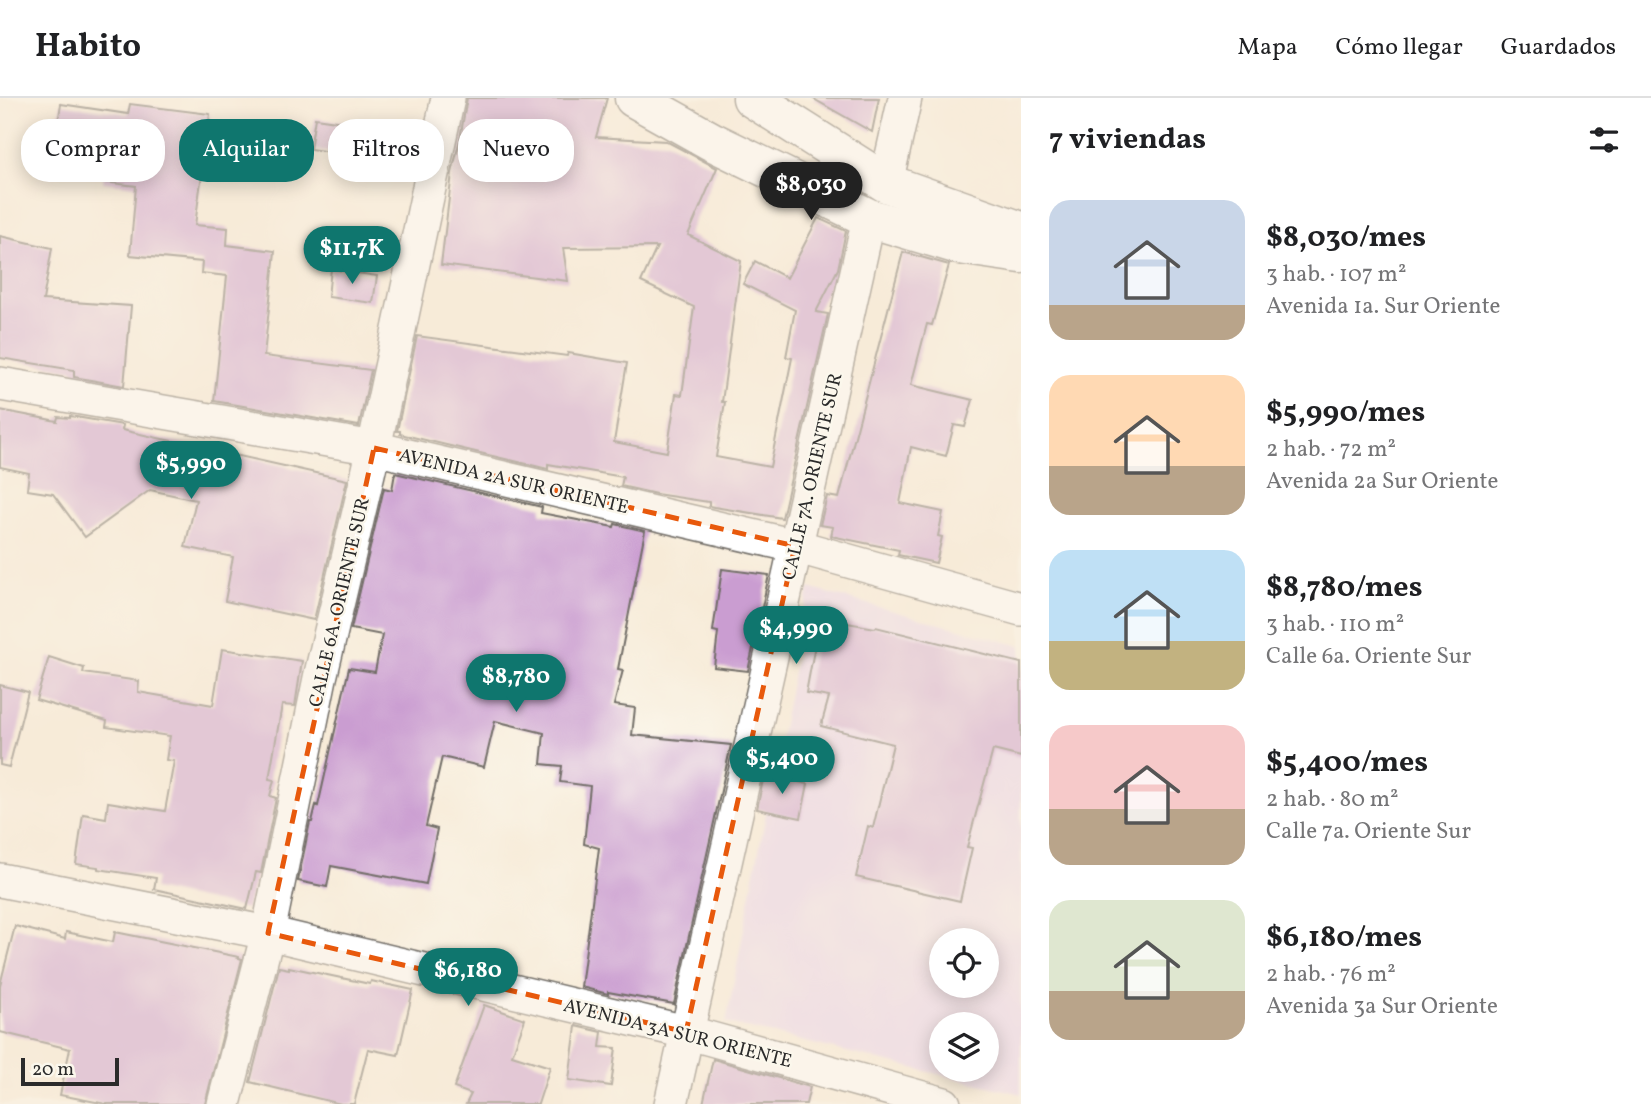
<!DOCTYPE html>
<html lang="es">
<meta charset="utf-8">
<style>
:root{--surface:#fff;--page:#f2f2f2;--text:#202124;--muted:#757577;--line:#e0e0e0;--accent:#0f766e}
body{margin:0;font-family:Vollkorn,serif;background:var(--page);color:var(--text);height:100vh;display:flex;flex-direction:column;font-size:26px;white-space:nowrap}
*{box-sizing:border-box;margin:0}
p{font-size:23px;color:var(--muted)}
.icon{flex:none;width:38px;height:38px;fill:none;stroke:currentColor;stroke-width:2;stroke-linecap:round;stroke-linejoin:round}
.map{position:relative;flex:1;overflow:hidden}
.panel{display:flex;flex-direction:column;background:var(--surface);width:630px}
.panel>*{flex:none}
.banner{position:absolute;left:21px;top:21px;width:665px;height:63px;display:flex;gap:14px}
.fabs{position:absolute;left:929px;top:830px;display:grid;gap:14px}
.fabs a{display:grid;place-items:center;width:70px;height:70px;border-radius:50%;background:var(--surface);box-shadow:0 4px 18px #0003;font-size:35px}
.scale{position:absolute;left:21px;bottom:18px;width:98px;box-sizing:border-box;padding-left:7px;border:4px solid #2b2b2b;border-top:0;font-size:19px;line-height:24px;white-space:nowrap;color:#2b2b2b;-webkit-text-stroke:5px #fbf7ec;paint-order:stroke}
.price{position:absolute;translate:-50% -60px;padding:0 16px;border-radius:24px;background:var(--accent);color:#fff;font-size:23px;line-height:46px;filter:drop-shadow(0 2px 4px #0008)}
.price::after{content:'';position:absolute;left:50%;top:42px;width:21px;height:16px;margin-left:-10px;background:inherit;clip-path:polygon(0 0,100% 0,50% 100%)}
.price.current{background:#222;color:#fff}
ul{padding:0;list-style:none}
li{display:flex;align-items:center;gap:21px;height:175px;padding:0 28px}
li span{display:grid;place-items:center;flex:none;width:196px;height:140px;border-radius:21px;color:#555}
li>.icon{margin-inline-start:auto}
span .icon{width:84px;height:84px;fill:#fffc;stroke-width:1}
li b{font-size:30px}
h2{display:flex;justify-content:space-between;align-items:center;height:84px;padding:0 28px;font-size:30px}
.chip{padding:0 24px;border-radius:28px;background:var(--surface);box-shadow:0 4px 18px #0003;font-size:24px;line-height:63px}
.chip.current{background:var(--accent);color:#fff}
header{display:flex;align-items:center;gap:42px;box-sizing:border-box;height:98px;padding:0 35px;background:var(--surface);border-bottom:2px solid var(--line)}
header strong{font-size:33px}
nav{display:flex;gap:38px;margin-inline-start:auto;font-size:24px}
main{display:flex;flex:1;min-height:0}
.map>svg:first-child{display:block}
.built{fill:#e7d2ef;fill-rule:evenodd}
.building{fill:#ca9dd1}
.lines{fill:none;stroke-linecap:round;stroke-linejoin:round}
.minor-casing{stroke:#726e68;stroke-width:36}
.tertiary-casing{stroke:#726e68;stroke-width:41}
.minor{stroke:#fff;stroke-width:33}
.tertiary{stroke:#fff;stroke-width:38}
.marked{fill:none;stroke:#e8590c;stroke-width:5;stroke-dasharray:14 9;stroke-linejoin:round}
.labels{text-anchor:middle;stroke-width:5;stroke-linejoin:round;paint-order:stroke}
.street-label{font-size:19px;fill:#2b2b2b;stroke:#fbf7ec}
</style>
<header>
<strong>Habito</strong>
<nav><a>Mapa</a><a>Cómo llegar</a><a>Guardados</a></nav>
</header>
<main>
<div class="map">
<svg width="1021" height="1006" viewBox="0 0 1021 1006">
<rect width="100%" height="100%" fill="#fbf7ec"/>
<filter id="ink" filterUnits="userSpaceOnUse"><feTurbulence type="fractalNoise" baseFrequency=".0143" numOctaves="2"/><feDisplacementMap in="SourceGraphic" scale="14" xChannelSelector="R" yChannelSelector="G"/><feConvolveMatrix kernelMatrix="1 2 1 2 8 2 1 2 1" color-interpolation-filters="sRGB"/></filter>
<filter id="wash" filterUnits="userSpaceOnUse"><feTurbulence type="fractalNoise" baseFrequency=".00686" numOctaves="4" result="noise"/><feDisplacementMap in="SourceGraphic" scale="28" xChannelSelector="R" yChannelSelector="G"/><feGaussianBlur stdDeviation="1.57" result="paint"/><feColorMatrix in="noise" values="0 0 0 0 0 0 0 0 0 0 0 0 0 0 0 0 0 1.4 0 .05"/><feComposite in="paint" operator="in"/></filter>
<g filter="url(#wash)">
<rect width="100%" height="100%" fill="#f7ebd8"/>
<path class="built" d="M 809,490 L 1021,548 L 1021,996 L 726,925 ZM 942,842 L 987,842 L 987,887 L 942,887 ZM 942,926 L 987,926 L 987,971 L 942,971 Z"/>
<g id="blocks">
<g class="building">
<path d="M 467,0 L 607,0 L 596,39 L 666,43 L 717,70 L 688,137 L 741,163 L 722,304 L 725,304 L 716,359 L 770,369 L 792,260 L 786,259 L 795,212 L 743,186 L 755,163 L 787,180 L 818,120 L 846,133 L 838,171 L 816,214 L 828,216 L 782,420 L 714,409 L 709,408 L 709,404 L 656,396 L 621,388 L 623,379 L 548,366 L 548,371 L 400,336 L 400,333 L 397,333 L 417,238 L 567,258 L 568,255 L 627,265 L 614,344 L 667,354 L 676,296 L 682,297 L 694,209 L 641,184 L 657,149 L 563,150 L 568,183 L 441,167 L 452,75 L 460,41 Z"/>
<path d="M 812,0 L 879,0 L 872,34 Z"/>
<path d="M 61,6 L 128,16 L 130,6 L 210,16 L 195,127 L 228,130 L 227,147 L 275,153 L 264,258 L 371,272 L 359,328 L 214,303 L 227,178 L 201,175 L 202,164 L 130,157 L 136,88 L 103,84 L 105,64 L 53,56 Z"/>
<path d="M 315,20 L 421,35 L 414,66 L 310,51 Z"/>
<path d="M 0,138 L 52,150 L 43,202 L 131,208 L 124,288 L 74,279 L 74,272 L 0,260 Z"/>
<path d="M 903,154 L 949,167 L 932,227 L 927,226 L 911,287 L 973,302 L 965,329 L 954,327 L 946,358 L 911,349 L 900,405 L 943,414 L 938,438 L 942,439 L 936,465 L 898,457 L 899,452 L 831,438 L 833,429 L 820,427 L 827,398 L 839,400 Z"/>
<path d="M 331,171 L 377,178 L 373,205 L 328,199 Z"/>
<path d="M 0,312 L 57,323 L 58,319 L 70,320 L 70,318 L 123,327 L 122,332 L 347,382 L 314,522 L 225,503 L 233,459 L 185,449 L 196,402 L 150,392 L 85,439 L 53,396 L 27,392 L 29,375 L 0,369 Z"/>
<path d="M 395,375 L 542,409 L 541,415 L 614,429 L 615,426 L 645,433 L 618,571 L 623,572 L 614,607 L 635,610 L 632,637 L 731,647 L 674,906 L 608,894 L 608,896 L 581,889 L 599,750 L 584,746 L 590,688 L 560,684 L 562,668 L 541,666 L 544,635 L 495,623 L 484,669 L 442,659 L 426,728 L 437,731 L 426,786 L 331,768 L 327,789 L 298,783 L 310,724 L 312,724 L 316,707 L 318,708 L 349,570 L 375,574 L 382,537 L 351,531 L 384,390 L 392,392 Z"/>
<path d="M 722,471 L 769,477 L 748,573 L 714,569 L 718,534 L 713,533 Z"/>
<path d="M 820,520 L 875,530 L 876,529 L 1021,565 L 1021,659 L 993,652 L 967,749 L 972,750 L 960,803 L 856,779 L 868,728 L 873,730 L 893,646 L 821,628 L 829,599 L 806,595 Z"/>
<path d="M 222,551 L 302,563 L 295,608 L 282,607 L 269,681 L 274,682 L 270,698 L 276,700 L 261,775 L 256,774 L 247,811 L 154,791 L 156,780 L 98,771 L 98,769 L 76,766 L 83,716 L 106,720 L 108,704 L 165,713 L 174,663 L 166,662 L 170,638 L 106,629 L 107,623 L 36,602 L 49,559 L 84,570 L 83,575 L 139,583 L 138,594 L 213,607 Z"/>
<path d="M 0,587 L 28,594 L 9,669 L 0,667 Z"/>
<path d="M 764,677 L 808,686 L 801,720 L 757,711 Z"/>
<path d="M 15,828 L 65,841 L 66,834 L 113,844 L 115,834 L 239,859 L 239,860 L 242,861 L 205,1006 L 106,1006 L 60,997 L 70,951 L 0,934 L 0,887 Z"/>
<path d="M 279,869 L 289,871 L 289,869 L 370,886 L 371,883 L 413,892 L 398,957 L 368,951 L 354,1006 L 341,1006 L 250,984 Z"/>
<path d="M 484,907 L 525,921 L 512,957 L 550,969 L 538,1006 L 466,1006 L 471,996 L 454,990 Z"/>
<path d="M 576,928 L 602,934 L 600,949 L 616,950 L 611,988 L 569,982 Z"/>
<path d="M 713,961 L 810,989 L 806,1006 L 703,1006 Z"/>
</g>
</g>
</g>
<g filter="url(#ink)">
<use href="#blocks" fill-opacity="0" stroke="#726e68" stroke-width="2"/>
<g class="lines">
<defs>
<g id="minor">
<path d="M 886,85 L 905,0"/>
<path d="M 0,286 L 374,350 L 795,448 L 1021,511"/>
<path d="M 0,782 L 268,835 L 686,934 L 944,1006"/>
<path d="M 224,1006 L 268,835 L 320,580 L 374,350 L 448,0"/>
<path d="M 671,1006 L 869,120"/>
</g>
<g id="tertiary">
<path d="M 634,0 L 711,43 L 869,120 L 959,147 L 1021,156"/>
<path d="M 752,0 L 886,85 L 1021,133"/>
</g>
</defs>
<use href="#minor" class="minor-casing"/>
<use href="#tertiary" class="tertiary-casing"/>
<use href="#minor" class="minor"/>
<use href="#tertiary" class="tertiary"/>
</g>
</g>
<path d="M0 0H1021V1006H0ZM 374,350 L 795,448 L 686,934 L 268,835 Z" fill="#f7ebd8" fill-opacity=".55" fill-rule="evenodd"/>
<path class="marked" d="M 374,350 L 795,448 L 686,934 L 268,835 Z"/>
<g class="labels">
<g class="street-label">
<text transform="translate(811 378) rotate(-77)" y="7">CALLE 7A. ORIENTE SUR</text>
<text transform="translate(514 382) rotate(13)" y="7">AVENIDA 2A SUR ORIENTE</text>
<text transform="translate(338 504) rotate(-77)" y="7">CALLE 6A. ORIENTE SUR</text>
<text transform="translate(678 934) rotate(14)" y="7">AVENIDA 3A SUR ORIENTE</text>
</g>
</g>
</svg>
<div class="fabs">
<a><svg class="icon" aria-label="locate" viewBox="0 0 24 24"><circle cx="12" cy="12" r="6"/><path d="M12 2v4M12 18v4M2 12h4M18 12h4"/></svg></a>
<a><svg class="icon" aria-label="layers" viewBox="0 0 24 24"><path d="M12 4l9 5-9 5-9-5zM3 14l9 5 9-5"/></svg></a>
</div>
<div class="scale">20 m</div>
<b class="price current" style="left:811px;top:124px">$8,030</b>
<b class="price" style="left:352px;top:188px">$11.7K</b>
<b class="price" style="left:191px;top:403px">$5,990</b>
<b class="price" style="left:796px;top:568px">$4,990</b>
<b class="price" style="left:516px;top:616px">$8,780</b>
<b class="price" style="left:782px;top:698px">$5,400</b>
<b class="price" style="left:468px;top:910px">$6,180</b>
<div class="banner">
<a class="chip">Comprar</a>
<a class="chip current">Alquilar</a>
<a class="chip">Filtros</a>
<a class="chip">Nuevo</a>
</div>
</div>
<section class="panel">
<h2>7 viviendas<svg class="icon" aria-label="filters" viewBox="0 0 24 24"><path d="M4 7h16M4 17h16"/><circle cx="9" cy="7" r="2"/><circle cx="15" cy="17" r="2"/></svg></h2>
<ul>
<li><span style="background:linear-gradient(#c9d6e8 75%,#b9a48a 0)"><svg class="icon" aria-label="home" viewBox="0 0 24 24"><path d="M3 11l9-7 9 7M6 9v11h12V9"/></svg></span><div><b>$8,030/mes</b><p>3 hab. · 107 m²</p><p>Avenida 1a. Sur Oriente</p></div></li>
<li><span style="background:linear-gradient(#ffd9b3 65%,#b9a48a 0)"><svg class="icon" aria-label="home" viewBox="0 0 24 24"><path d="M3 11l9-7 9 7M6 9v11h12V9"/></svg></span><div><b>$5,990/mes</b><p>2 hab. · 72 m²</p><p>Avenida 2a Sur Oriente</p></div></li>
<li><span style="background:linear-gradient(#bfe0f5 65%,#c2b280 0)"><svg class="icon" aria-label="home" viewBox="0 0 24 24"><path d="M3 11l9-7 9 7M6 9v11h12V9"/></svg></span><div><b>$8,780/mes</b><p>3 hab. · 110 m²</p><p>Calle 6a. Oriente Sur</p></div></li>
<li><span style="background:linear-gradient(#f6c9c9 60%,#b9a48a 0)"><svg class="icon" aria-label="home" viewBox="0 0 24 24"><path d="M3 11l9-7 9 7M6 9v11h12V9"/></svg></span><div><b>$5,400/mes</b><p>2 hab. · 80 m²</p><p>Calle 7a. Oriente Sur</p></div></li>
<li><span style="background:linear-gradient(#dfe7d0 65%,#b9a48a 0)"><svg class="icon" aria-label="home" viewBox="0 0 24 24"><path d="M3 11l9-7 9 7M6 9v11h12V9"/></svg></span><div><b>$6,180/mes</b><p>2 hab. · 76 m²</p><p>Avenida 3a Sur Oriente</p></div></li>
</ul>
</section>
</main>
